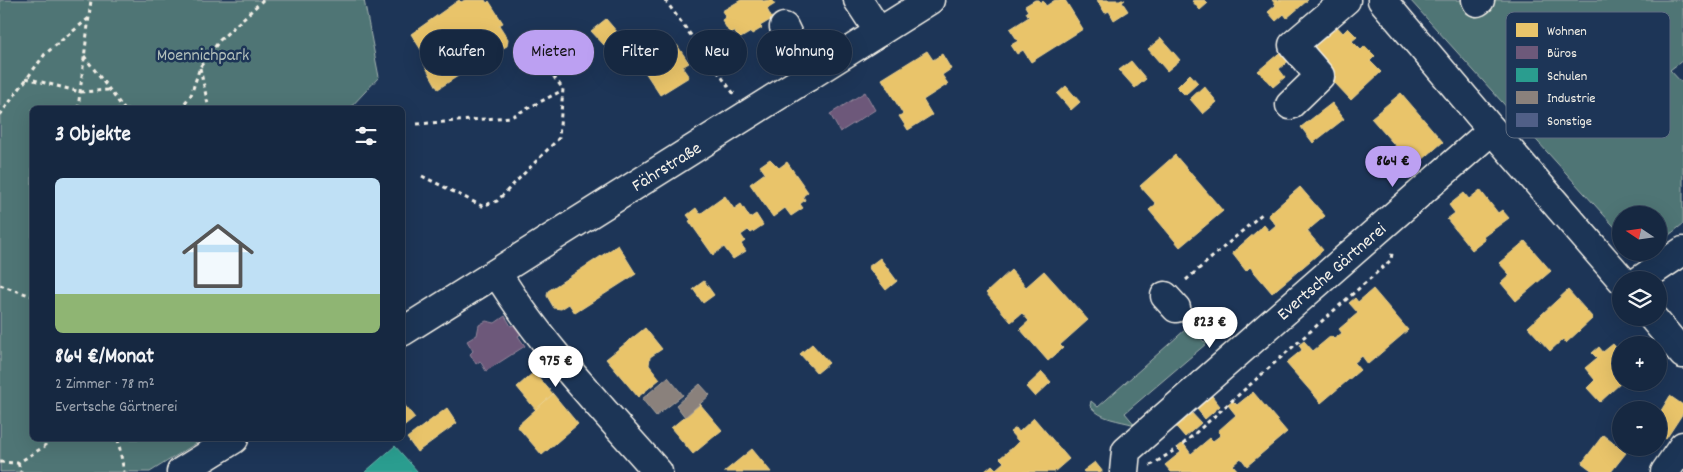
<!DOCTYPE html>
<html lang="de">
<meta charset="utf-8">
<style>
:root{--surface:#162841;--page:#1f3048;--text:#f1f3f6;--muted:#9ea6b1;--line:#35445a;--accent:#bca0f2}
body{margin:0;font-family:Dekko,sans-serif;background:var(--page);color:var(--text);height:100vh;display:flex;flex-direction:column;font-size:19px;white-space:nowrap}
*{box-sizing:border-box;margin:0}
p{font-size:16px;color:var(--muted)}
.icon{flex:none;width:28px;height:28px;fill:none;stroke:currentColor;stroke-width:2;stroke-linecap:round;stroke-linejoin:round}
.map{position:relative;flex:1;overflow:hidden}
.panel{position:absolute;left:30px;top:106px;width:375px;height:335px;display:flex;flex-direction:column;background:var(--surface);border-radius:8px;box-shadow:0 5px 20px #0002,0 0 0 1px var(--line)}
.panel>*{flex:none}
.hud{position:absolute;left:420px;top:30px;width:475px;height:45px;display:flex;gap:10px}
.needle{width:32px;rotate:283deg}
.buttons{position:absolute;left:1612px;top:206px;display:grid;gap:10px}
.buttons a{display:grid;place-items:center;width:55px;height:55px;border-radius:50%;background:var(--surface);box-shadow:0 5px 20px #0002,0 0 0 1px var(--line);font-size:25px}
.price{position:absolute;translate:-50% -42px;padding:0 11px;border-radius:18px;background:#fff;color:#222;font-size:16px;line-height:32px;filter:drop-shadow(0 1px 2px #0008)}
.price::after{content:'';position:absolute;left:50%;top:30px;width:15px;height:11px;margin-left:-8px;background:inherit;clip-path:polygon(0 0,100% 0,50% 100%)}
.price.selected{background:var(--accent);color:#111}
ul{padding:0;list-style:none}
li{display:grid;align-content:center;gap:10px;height:265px;padding:0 25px}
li+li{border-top:1px solid var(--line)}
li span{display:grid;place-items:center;height:155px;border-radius:8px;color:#555}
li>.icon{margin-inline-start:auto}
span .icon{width:90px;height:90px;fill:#fffc;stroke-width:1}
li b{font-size:21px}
h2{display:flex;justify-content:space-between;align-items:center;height:60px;padding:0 25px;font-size:21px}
.tag{padding:0 18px;border-radius:22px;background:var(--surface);box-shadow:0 5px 20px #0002,0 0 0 1px var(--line);font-size:18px;line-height:45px}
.tag.selected{background:var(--accent);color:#111}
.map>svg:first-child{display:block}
.green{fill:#507475;stroke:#a2b2ae}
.homes{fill:#e9c46a;stroke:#ecd290}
.offices{fill:#6d597a;stroke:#96879b}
.schools{fill:#2a9d8f;stroke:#67b6aa}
.industry{fill:#8a817c;stroke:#aaa39c}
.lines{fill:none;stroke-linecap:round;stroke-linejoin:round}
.minor-casing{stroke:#f4f1e8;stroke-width:31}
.path{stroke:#f4f1e8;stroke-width:3;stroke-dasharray:4 4;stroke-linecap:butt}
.minor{stroke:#1d3557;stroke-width:28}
.labels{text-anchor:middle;stroke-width:5;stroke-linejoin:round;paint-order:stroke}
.park-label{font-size:18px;fill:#b2bfba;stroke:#1d3557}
.street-label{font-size:18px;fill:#f4f1e8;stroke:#1d3557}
.key{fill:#1d3557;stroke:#5e6d82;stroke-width:1}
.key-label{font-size:14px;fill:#f4f1e8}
</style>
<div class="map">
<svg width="1683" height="472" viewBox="0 0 1683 472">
<rect width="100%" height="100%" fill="#1d3557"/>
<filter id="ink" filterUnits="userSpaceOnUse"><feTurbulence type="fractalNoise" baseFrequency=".02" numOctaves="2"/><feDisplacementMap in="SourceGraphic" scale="10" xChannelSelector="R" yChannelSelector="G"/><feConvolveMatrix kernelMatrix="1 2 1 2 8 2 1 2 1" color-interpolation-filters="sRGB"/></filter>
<g filter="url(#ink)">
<g class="green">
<path d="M 0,0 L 364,0 L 379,77 L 349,109 L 32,109 L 32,439 L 203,439 L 150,472 L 0,472 Z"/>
<path d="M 1410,0 L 1683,0 L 1683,60 L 1670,70 L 1683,84 L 1683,224 L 1659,243 L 1659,215 L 1621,215 L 1621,234 Z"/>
<path d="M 1185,309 L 1207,317 L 1193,329 L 1204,342 L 1225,325 L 1227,326 L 1125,413 L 1135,425 C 1119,420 1101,420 1090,406 L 1091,401 L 1098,407 L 1195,321 Z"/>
</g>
<g class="homes">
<path d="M 459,0 L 461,2 L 465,0 L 485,0 L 487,3 L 489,1 L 503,23 L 499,25 L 508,39 L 507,46 L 501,49 L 496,48 L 460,72 L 461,74 L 438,89 L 424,64 L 430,59 L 427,55 L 425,56 L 411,34 Z"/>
<path d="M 741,0 L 762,0 L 763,1 L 772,0 L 775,4 L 767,9 L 772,19 L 760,26 L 762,28 L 752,34 L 751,32 L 739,39 L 734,31 L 730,34 L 722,20 L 726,17 L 722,11 Z"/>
<path d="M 1035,0 L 1039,0 L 1041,3 L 1043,1 L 1046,6 L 1055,0 L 1065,0 L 1083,29 L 1031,62 L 1023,50 L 1017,54 L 1011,45 L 1018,41 L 1010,29 L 1029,17 L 1026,12 L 1028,11 L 1025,6 Z"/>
<path d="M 1097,0 L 1125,0 L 1122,2 L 1128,11 L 1114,20 L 1109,11 L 1105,13 Z"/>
<path d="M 1194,0 L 1205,0 L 1208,3 L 1200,10 L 1192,1 Z"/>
<path d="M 1272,0 L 1308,0 L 1287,18 L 1284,14 L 1276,21 L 1268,12 L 1276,5 Z"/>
<path d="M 606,19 L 618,33 L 604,45 L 591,31 Z"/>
<path d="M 1331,20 L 1343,33 L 1348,28 L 1357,37 L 1352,41 L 1361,50 L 1365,46 L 1375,56 L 1370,61 L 1381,72 L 1351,100 L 1302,48 Z"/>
<path d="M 661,35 L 670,49 L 677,45 L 689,63 L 682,67 L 689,77 L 660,95 L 632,52 Z"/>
<path d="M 1161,38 L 1180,60 L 1167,71 L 1148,49 Z"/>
<path d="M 1284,49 L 1292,58 L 1279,69 L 1285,77 L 1273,87 L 1258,71 Z"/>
<path d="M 927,51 L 933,60 L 942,54 L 951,69 L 942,75 L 948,84 L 923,100 L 932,115 L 908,130 L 899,116 L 903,114 L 882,79 Z"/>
<path d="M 1131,61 L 1146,79 L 1135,88 L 1119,70 Z"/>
<path d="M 1190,74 L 1198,83 L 1185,95 L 1177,87 Z"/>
<path d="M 1066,86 L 1080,102 L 1071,110 L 1057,94 Z"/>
<path d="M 1204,86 L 1217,102 L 1203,114 L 1190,99 Z"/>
<path d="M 1401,93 L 1443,142 L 1414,167 L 1371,118 Z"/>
<path d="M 1332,103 L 1344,119 L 1313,143 L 1301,127 Z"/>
<path d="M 1175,155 L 1223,211 L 1180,247 L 1149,210 L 1156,204 L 1140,186 Z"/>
<path d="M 770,159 L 779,168 L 787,162 L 808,192 L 803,196 L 805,200 L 800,204 L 803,208 L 791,216 L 785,208 L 773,217 L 750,184 L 765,173 L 760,166 Z"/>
<path d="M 1300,187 L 1325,216 L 1307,231 L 1323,250 L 1272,293 L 1250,267 L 1246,271 L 1232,253 L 1264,225 L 1269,231 L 1276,225 L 1268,215 Z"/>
<path d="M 1480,190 L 1498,213 L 1502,210 L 1509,218 L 1483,237 L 1485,240 L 1472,250 L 1447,219 L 1455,213 L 1449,205 L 1464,193 L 1469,199 Z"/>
<path d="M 725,196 L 734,209 L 741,204 L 750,218 L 756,214 L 763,225 L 751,233 L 748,230 L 741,235 L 745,241 L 741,244 L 746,251 L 733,259 L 724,247 L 713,255 L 689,221 L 691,220 L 687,215 L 696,208 L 700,214 Z"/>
<path d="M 1525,241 L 1551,271 L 1516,301 L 1501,283 L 1510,275 L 1499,263 Z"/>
<path d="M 618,245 L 636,274 L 575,313 L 569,304 L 561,309 L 554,308 L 547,296 L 548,291 Z"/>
<path d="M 880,258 L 897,281 L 886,290 L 868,267 Z"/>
<path d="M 1011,270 L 1026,287 L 1044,271 L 1088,320 L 1060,345 L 1063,348 L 1048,361 L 1020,329 L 1029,321 L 1022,313 L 1011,322 L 986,293 Z"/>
<path d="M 704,281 L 714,295 L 703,303 L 693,289 Z"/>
<path d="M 1373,289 L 1408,330 L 1368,364 L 1362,356 L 1354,363 L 1360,370 L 1321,403 L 1286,363 L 1302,350 L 1299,345 L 1304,341 L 1313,351 L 1331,336 L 1334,339 L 1342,333 L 1339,329 L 1358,313 L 1349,303 L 1355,298 L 1358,302 Z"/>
<path d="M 1568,290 L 1593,318 L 1566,343 L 1563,339 L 1550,351 L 1528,327 Z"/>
<path d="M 645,328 L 662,349 L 650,357 L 649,365 L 660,379 L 638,397 L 606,359 Z"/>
<path d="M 812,344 L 829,363 L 817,373 L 800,354 Z"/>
<path d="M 1613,344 L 1621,353 L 1622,382 L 1600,402 L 1587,388 L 1595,380 L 1585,368 L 1597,358 L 1592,353 L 1599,347 L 1603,352 Z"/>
<path d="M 534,372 L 553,394 L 536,410 L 517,387 Z"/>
<path d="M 1042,372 L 1051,382 L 1035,397 L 1026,387 Z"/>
<path d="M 1208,391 L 1220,406 L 1205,419 L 1193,404 Z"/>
<path d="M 1253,392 L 1287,432 L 1247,466 L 1241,458 L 1233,465 L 1239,472 L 1171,472 L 1165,465 L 1181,452 L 1177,448 L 1183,443 L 1191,454 L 1210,438 L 1213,441 L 1221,435 L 1218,431 L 1236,415 L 1228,405 L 1233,401 L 1237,405 Z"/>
<path d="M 553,394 L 578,424 L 542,455 L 517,426 Z"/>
<path d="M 1670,396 L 1683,405 L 1683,413 L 1666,439 L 1659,434 L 1659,414 Z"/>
<path d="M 402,402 L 415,418 L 402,428 Z"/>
<path d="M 700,404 L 722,430 L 693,454 L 671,428 Z"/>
<path d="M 447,408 L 457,423 L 417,452 L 407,438 Z"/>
<path d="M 1188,409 L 1201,423 L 1185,437 L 1173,423 Z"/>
<path d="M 1034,418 L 1069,459 L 1054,472 L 984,472 L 992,465 L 996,469 L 1004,462 L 1000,458 L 1019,442 L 1010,432 L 1016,428 L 1019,432 Z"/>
<path d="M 1603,435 L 1626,453 L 1611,472 L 1594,472 L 1582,463 Z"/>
<path d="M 752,449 L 771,472 L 724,472 Z"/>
<path d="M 1095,462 L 1103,472 L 1084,472 L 1083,471 Z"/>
</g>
<g class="offices">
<path d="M 865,92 L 875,110 L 840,132 L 830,114 Z"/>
<path d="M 505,316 L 511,326 L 515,324 L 521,334 L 518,336 L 525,346 L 486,371 L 480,361 L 476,364 L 470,354 L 473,351 L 467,341 L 477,335 L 479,325 L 486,321 L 495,323 Z"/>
</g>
<path class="schools" d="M 395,446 L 418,472 L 365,472 Z"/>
<g class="industry">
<path d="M 668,377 L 683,395 L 656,416 L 642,399 Z"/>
<path d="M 700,384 L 710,395 L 685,417 L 676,405 Z"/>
</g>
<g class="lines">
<defs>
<g id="minor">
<path d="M 858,0 L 879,32"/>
<path d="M 1382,0 L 1492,130 L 1622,280"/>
<path d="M 1476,0 L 1477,2 L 1480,0"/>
<path d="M 784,27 L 808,77"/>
<path d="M 1290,105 L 1320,76 L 1293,45 L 1346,0"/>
<path d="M 497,273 C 541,345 602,408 658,472"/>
<path d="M 1640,280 L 1683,251"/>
<path d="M 1165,296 L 1176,308"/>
<path d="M 1653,318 L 1683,354"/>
<path d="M 402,332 L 930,0"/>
<path d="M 181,472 L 234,439"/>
<path d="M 1124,472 L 1126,451 L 1492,130"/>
<path d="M 1665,472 L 1683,446"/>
</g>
</defs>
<use href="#minor" class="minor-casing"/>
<g class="path">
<path d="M 665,0 L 734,94"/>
<path d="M 84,56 L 124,109"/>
<path d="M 200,68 L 209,109"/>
<path d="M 26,78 L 80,92 L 109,90"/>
<path d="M 78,109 L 91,0"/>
<path d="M 180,109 L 191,95 L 200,67 L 220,40 L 263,0"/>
<path d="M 0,115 L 45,54 L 89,18"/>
<path d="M 417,124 L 511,117 L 563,90"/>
<path d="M 422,176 L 482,206 L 497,201 L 559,138 L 563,89 L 536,53"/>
<path d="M 1186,280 L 1263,213"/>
<path d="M 0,285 L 32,296"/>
<path d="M 118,439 L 124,472"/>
<path d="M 1183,444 L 1391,260 L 1392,253"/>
<path d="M 0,462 L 18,463 L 45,446 L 45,439"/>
<path d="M 18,463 L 21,472"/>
<path d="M 1150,465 L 1153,464 L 1178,448"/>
</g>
<use href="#minor" class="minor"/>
</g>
</g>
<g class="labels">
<g class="park-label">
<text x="203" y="60">Moennichpark</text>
</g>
<g class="street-label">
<text transform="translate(666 166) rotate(-32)" y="6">Fährstraße</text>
<text transform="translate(1331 271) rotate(-41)" y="6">Evertsche Gärtnerei</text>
</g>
</g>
<rect x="1506" y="12" width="164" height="126" rx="8" class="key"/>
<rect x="1516" y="23" width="22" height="14" fill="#e9c46a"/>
<rect x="1516" y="46" width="22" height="13" fill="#6d597a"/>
<rect x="1516" y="68" width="22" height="14" fill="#2a9d8f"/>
<rect x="1516" y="91" width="22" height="13" fill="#8a817c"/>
<rect x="1516" y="113" width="22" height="14" fill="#505f87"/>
<g class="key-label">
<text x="1547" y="35">Wohnen</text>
<text x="1547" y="57">Büros</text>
<text x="1547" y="80">Schulen</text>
<text x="1547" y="102">Industrie</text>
<text x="1547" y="125">Sonstige</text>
</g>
</svg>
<div class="buttons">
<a><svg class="needle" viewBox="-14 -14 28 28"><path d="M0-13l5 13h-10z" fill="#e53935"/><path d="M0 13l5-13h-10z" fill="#9ea6b1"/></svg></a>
<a><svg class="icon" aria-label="layers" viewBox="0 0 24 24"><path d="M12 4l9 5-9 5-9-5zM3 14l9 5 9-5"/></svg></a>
<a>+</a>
<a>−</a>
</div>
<b class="price selected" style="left:1393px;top:188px">864 €</b>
<b class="price" style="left:1210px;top:349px">823 €</b>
<b class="price" style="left:556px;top:388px">975 €</b>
<div class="hud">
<a class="tag">Kaufen</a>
<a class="tag selected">Mieten</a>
<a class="tag">Filter</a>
<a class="tag">Neu</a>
<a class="tag">Wohnung</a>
</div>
<section class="panel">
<h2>3 Objekte<svg class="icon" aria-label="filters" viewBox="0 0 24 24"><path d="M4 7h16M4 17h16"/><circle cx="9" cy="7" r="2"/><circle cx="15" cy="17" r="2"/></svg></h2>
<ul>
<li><span style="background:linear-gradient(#bfe0f5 75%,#8fb573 0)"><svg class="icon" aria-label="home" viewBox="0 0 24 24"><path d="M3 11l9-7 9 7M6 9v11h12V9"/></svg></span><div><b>864 €/Monat</b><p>2 Zimmer · 78 m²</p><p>Evertsche Gärtnerei</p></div></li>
</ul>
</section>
</div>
